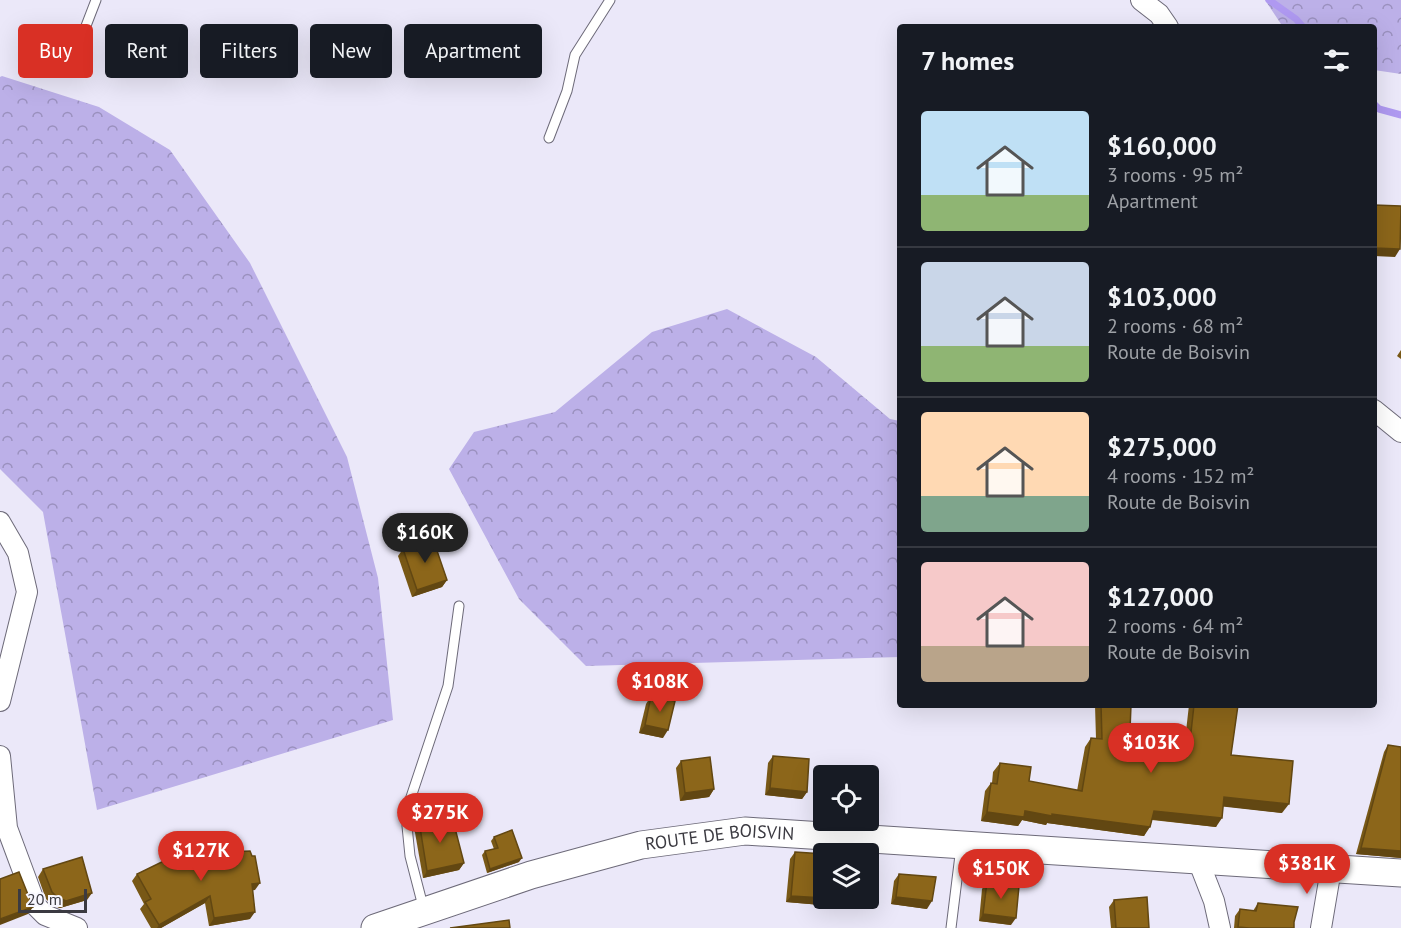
<!DOCTYPE html>
<meta charset="utf-8">
<style>
:root{--surface:#171b24;--page:#20242c;--text:#f1f3f6;--muted:#9ea1a6;--line:#363941;--accent:#d93025}
body{margin:0;font-family:"PT Sans",sans-serif;background:var(--page);color:var(--text);height:100vh;display:flex;flex-direction:column;font-size:22px;white-space:nowrap}
*{box-sizing:border-box;margin:0}
p{font-size:20px;color:var(--muted)}
.icon{flex:none;width:33px;height:33px;fill:none;stroke:currentColor;stroke-width:2;stroke-linecap:round;stroke-linejoin:round}
.map{position:relative;flex:1;overflow:hidden}
.panel{position:absolute;left:897px;top:24px;width:480px;height:684px;display:flex;flex-direction:column;background:var(--surface);border-radius:6px;box-shadow:0 6px 24px #0002}
.panel>*{flex:none}
.hud{position:absolute;left:18px;top:24px;width:570px;height:54px;display:flex;gap:12px}
.controls{position:absolute;left:813px;top:765px;display:grid;gap:12px}
.controls a{display:grid;place-items:center;width:66px;height:66px;border-radius:6px;background:var(--surface);box-shadow:0 6px 24px #0002;font-size:30px}
.scale{position:absolute;left:18px;bottom:15px;width:69px;box-sizing:border-box;padding-left:6px;border:3px solid #3b3a41;border-top:0;font-size:16px;line-height:21px;white-space:nowrap;color:#3b3a41;-webkit-text-stroke:4px #f8f7fe;paint-order:stroke}
.price{position:absolute;translate:-50% -51px;padding:0 14px;border-radius:21px;background:var(--accent);color:#fff;font-size:20px;line-height:39px;filter:drop-shadow(0 2px 3px #0008)}
.price::after{content:'';position:absolute;left:50%;top:36px;width:18px;height:14px;margin-left:-9px;background:inherit;clip-path:polygon(0 0,100% 0,50% 100%)}
.price.on{background:#222;color:#fff}
ul{padding:0;list-style:none}
li{display:flex;align-items:center;gap:18px;height:150px;padding:0 24px}
li+li{border-top:2px solid var(--line)}
li span{display:grid;place-items:center;flex:none;width:168px;height:120px;border-radius:6px;color:#555}
li>.icon{margin-inline-start:auto}
span .icon{width:72px;height:72px;fill:#fffc;stroke-width:1}
li b{font-size:26px}
h2{display:flex;justify-content:space-between;align-items:center;height:72px;padding:0 24px;font-size:26px}
.pill{padding:0 21px;border-radius:6px;background:var(--surface);box-shadow:0 6px 24px #0002;font-size:21px;line-height:54px}
.pill.on{background:var(--accent);color:#fff}
.map>svg:first-child{display:block}
.forest{fill:url(#forest-crowns)}
.lines{fill:none;stroke-linecap:round;stroke-linejoin:round}
.stream{stroke:#af99f1;stroke-width:7}
.lane-casing{stroke:#6d6a79;stroke-width:11}
.street-casing{stroke:#6d6a79;stroke-width:22}
.secondary-casing{stroke:#6d6a79;stroke-width:29}
.lane{stroke:#fff;stroke-width:9}
.street{stroke:#fff;stroke-width:20}
.secondary{stroke:#fff;stroke-width:27}
.wall{fill:#785816}
.shaded-wall{fill:#624712}
.building{fill:#8c661a;stroke:#624712;stroke-width:1.5}
.labels{text-anchor:middle;stroke-width:6;stroke-linejoin:round;paint-order:stroke}
.street-label{font-size:18px;fill:#3b3a41;stroke:#f8f7fe}
</style>
<div class="map">
<svg width="1401" height="928" viewBox="0 0 1401 928">
<defs>
<pattern id="forest-crowns" width="20" height="18" patternUnits="userSpaceOnUse" patternTransform="scale(1.5)"><rect width="20" height="18" fill="#bcb0e8"/><path d="M2 6a3 3 0 1 1 6 0M12 15a3 3 0 1 1 6 0" fill="none" stroke="#9a90be"/></pattern>
</defs>
<rect width="100%" height="100%" fill="#ebe8f9"/>
<g class="forest">
<path d="M 1265,0 L 1401,0 L 1401,74 L 1374,70 L 1374,27 L 1283,27 Z"/>
<path d="M 2,76 L 99,107 L 170,150 L 250,263 L 347,457 L 378,578 L 393,720 L 97,810 L 43,512 L 0,469 L 0,77 Z"/>
<path d="M 727,309 L 816,357 L 890,419 L 900,421 L 900,657 L 586,666 L 519,599 L 449,469 L 474,432 L 555,412 L 652,332 Z"/>
</g>
<g class="lines">
<g class="stream">
<path d="M 1269,0 L 1296,19 L 1303,27"/>
<path d="M 1374,104 L 1379,109 L 1401,115"/>
</g>
<defs>
<g id="lane">
<path d="M 79,44 L 96,0"/>
<path d="M 549,138 L 567,91 L 575,55 L 610,0"/>
<path d="M 424,910 L 410,856 L 407,826 L 410,800 L 448,686 L 459,606"/>
<path d="M 951,928 L 961,847"/>
</g>
<g id="street">
<path d="M 1141,0 L 1159,14 L 1168,27"/>
<path d="M 1374,410 L 1401,432"/>
<path d="M 0,522 L 18,553 L 27,592 L 0,701"/>
<path d="M 0,756 L 7,828 L 36,906 L 45,915 L 77,928"/>
<path d="M 1198,860 L 1214,901 L 1220,928"/>
<path d="M 1321,928 L 1331,869"/>
</g>
<g id="secondary">
<path id="s1" d="M 375,928 L 531,875 L 641,845 L 745,831 L 1401,873"/>
</g>
</defs>
<use href="#lane" class="lane-casing"/>
<use href="#street" class="street-casing"/>
<use href="#secondary" class="secondary-casing"/>
<use href="#lane" class="lane"/>
<use href="#street" class="street"/>
<use href="#secondary" class="secondary"/>
</g>
<g class="wall">
<path d="M 1401,350 L 1401,359 L 1397,356 Z"/>
<path d="M 403,549 L 447,580 L 442,587 L 412,597 L 398,556 Z"/>
<path d="M 651,696 L 663,738 L 639,733 L 646,704 Z"/>
<path d="M 1095,705 L 1131,705 L 1130,730 L 1185,740 L 1189,705 L 1238,705 L 1231,755 L 1282,813 L 1223,806 L 1216,827 L 1152,820 L 1144,836 L 1047,823 L 1046,825 L 1022,820 L 1018,826 L 981,821 L 985,791 L 991,783 L 992,783 L 993,772 L 1000,763 L 1029,781 L 1077,791 L 1085,747 L 1091,738 L 1096,739 Z"/>
<path d="M 1388,745 L 1401,858 L 1356,854 L 1384,752 Z"/>
<path d="M 773,756 L 807,792 L 802,799 L 765,795 L 768,763 Z"/>
<path d="M 681,761 L 714,789 L 709,797 L 680,801 L 676,768 Z"/>
<path d="M 419,821 L 445,830 L 464,863 L 459,870 L 423,878 L 414,827 Z"/>
<path d="M 494,837 L 519,862 L 487,873 L 482,855 L 485,851 L 494,849 L 491,841 Z"/>
<path d="M 168,843 L 195,845 L 205,853 L 255,890 L 253,890 L 250,919 L 209,926 L 205,903 L 161,928 L 151,928 L 140,909 L 144,904 L 132,881 L 137,874 L 165,861 L 163,850 Z"/>
<path d="M 795,852 L 821,905 L 786,902 L 790,859 Z"/>
<path d="M 43,869 L 87,900 L 60,908 L 52,905 L 46,899 L 38,877 Z"/>
<path d="M 899,874 L 927,909 L 891,904 L 894,881 Z"/>
<path d="M 987,882 L 1011,925 L 979,921 L 982,889 Z"/>
<path d="M 1114,900 L 1149,928 L 1111,928 L 1109,907 Z"/>
<path d="M 1258,903 L 1294,922 L 1294,928 L 1234,928 L 1235,916 L 1240,909 L 1253,911 Z"/>
</g>
<g class="shaded-wall">
<path d="M 1374,248 L 1400,249 L 1395,257 L 1374,256 Z"/>
<path d="M 447,580 L 442,587 L 412,597 L 417,590 Z"/>
<path d="M 645,725 L 668,730 L 663,738 L 639,733 Z"/>
<path d="M 770,788 L 807,792 L 802,799 L 765,795 Z"/>
<path d="M 714,789 L 709,797 L 680,801 L 685,793 Z"/>
<path d="M 1224,797 L 1289,804 L 1282,813 L 1218,806 Z"/>
<path d="M 1025,811 L 1052,814 L 1150,827 L 1144,836 L 1047,823 L 1046,825 L 1022,820 L 1018,826 L 981,821 L 987,812 Z"/>
<path d="M 1154,811 L 1222,818 L 1216,827 L 1148,819 Z"/>
<path d="M 1361,848 L 1401,851 L 1401,858 L 1356,854 Z"/>
<path d="M 522,858 L 519,862 L 487,873 L 490,869 Z"/>
<path d="M 464,863 L 459,870 L 423,878 L 427,871 Z"/>
<path d="M 260,883 L 255,890 L 247,891 L 252,884 Z"/>
<path d="M 92,893 L 87,900 L 60,908 L 52,905 L 57,897 Z"/>
<path d="M 210,896 L 205,903 L 161,928 L 157,928 L 159,925 Z"/>
<path d="M 791,896 L 825,898 L 821,905 L 786,902 Z"/>
<path d="M 896,897 L 932,901 L 927,909 L 891,904 Z"/>
<path d="M 33,907 L 28,914 L 0,925 L 0,919 Z"/>
<path d="M 255,912 L 250,919 L 209,926 L 214,918 Z"/>
<path d="M 983,914 L 1016,918 L 1011,925 L 979,921 Z"/>
</g>
<g class="building">
<path d="M 1374,205 L 1401,206 L 1400,249 L 1374,248 Z"/>
<path d="M 433,539 L 447,580 L 417,590 L 403,549 Z"/>
<path d="M 1374,568 L 1376,590 L 1374,590 Z"/>
<path d="M 651,696 L 675,701 L 668,730 L 645,725 Z"/>
<path d="M 1101,705 L 1131,705 L 1130,730 L 1190,741 L 1194,705 L 1238,705 L 1231,755 L 1293,761 L 1289,804 L 1224,797 L 1222,818 L 1154,811 L 1150,827 L 1052,814 L 1052,816 L 1025,811 L 1024,817 L 987,812 L 991,783 L 997,784 L 1000,763 L 1031,767 L 1029,781 L 1082,791 L 1091,738 L 1102,739 Z"/>
<path d="M 1388,745 L 1401,747 L 1401,851 L 1361,848 Z"/>
<path d="M 773,756 L 809,759 L 807,792 L 770,788 Z"/>
<path d="M 710,757 L 714,789 L 685,793 L 681,761 Z"/>
<path d="M 443,815 L 445,830 L 455,828 L 464,863 L 427,871 L 419,821 Z"/>
<path d="M 512,830 L 522,858 L 490,869 L 485,851 L 498,848 L 494,837 Z"/>
<path d="M 194,839 L 195,845 L 203,844 L 205,853 L 250,851 L 252,856 L 255,856 L 260,883 L 252,884 L 255,912 L 214,918 L 210,896 L 159,925 L 145,902 L 151,899 L 137,874 L 170,858 L 168,843 Z"/>
<path d="M 795,852 L 824,854 L 824,898 L 791,896 Z"/>
<path d="M 82,857 L 92,893 L 66,901 L 57,897 L 52,892 L 43,869 Z"/>
<path d="M 19,872 L 33,907 L 0,919 L 0,879 Z"/>
<path d="M 899,874 L 936,877 L 932,901 L 896,897 Z"/>
<path d="M 987,882 L 1019,886 L 1016,918 L 983,914 Z"/>
<path d="M 1147,897 L 1149,928 L 1116,928 L 1114,900 Z"/>
<path d="M 1258,903 L 1298,907 L 1294,922 L 1294,928 L 1249,928 L 1238,927 L 1240,909 L 1256,911 Z"/>
<path d="M 509,920 L 510,928 L 450,928 Z"/>
</g>
<g class="labels">
<g class="street-label">
<text dy="6" stroke="none"><textPath href="#s1" startOffset="358">ROUTE DE BOISVIN</textPath></text>
</g>
</g>
</svg>
<div class="controls">
<a><svg class="icon" aria-label="locate" viewBox="0 0 24 24"><circle cx="12" cy="12" r="6"/><path d="M12 2v4M12 18v4M2 12h4M18 12h4"/></svg></a>
<a><svg class="icon" aria-label="layers" viewBox="0 0 24 24"><path d="M12 4l9 5-9 5-9-5zM3 14l9 5 9-5"/></svg></a>
</div>
<div class="scale">20 m</div>
<b class="price on" style="left:425px;top:564px">$160K</b>
<b class="price" style="left:660px;top:713px">$108K</b>
<b class="price" style="left:1151px;top:774px">$103K</b>
<b class="price" style="left:440px;top:844px">$275K</b>
<b class="price" style="left:201px;top:882px">$127K</b>
<b class="price" style="left:1307px;top:895px">$381K</b>
<b class="price" style="left:1001px;top:900px">$150K</b>
<div class="hud">
<a class="pill on">Buy</a>
<a class="pill">Rent</a>
<a class="pill">Filters</a>
<a class="pill">New</a>
<a class="pill">Apartment</a>
</div>
<section class="panel">
<h2>7 homes<svg class="icon" aria-label="filters" viewBox="0 0 24 24"><path d="M4 7h16M4 17h16"/><circle cx="9" cy="7" r="2"/><circle cx="15" cy="17" r="2"/></svg></h2>
<ul>
<li><span style="background:linear-gradient(#bfe0f5 70%,#8fb573 0)"><svg class="icon" aria-label="home" viewBox="0 0 24 24"><path d="M3 11l9-7 9 7M6 9v11h12V9"/></svg></span><div><b>$160,000</b><p>3 rooms · 95 m²</p><p>Apartment</p></div></li>
<li><span style="background:linear-gradient(#c9d6e8 70%,#8fb573 0)"><svg class="icon" aria-label="home" viewBox="0 0 24 24"><path d="M3 11l9-7 9 7M6 9v11h12V9"/></svg></span><div><b>$103,000</b><p>2 rooms · 68 m²</p><p>Route de Boisvin</p></div></li>
<li><span style="background:linear-gradient(#ffd9b3 70%,#7fa58c 0)"><svg class="icon" aria-label="home" viewBox="0 0 24 24"><path d="M3 11l9-7 9 7M6 9v11h12V9"/></svg></span><div><b>$275,000</b><p>4 rooms · 152 m²</p><p>Route de Boisvin</p></div></li>
<li><span style="background:linear-gradient(#f6c9c9 70%,#b9a48a 0)"><svg class="icon" aria-label="home" viewBox="0 0 24 24"><path d="M3 11l9-7 9 7M6 9v11h12V9"/></svg></span><div><b>$127,000</b><p>2 rooms · 64 m²</p><p>Route de Boisvin</p></div></li>
</ul>
</section>
</div>
